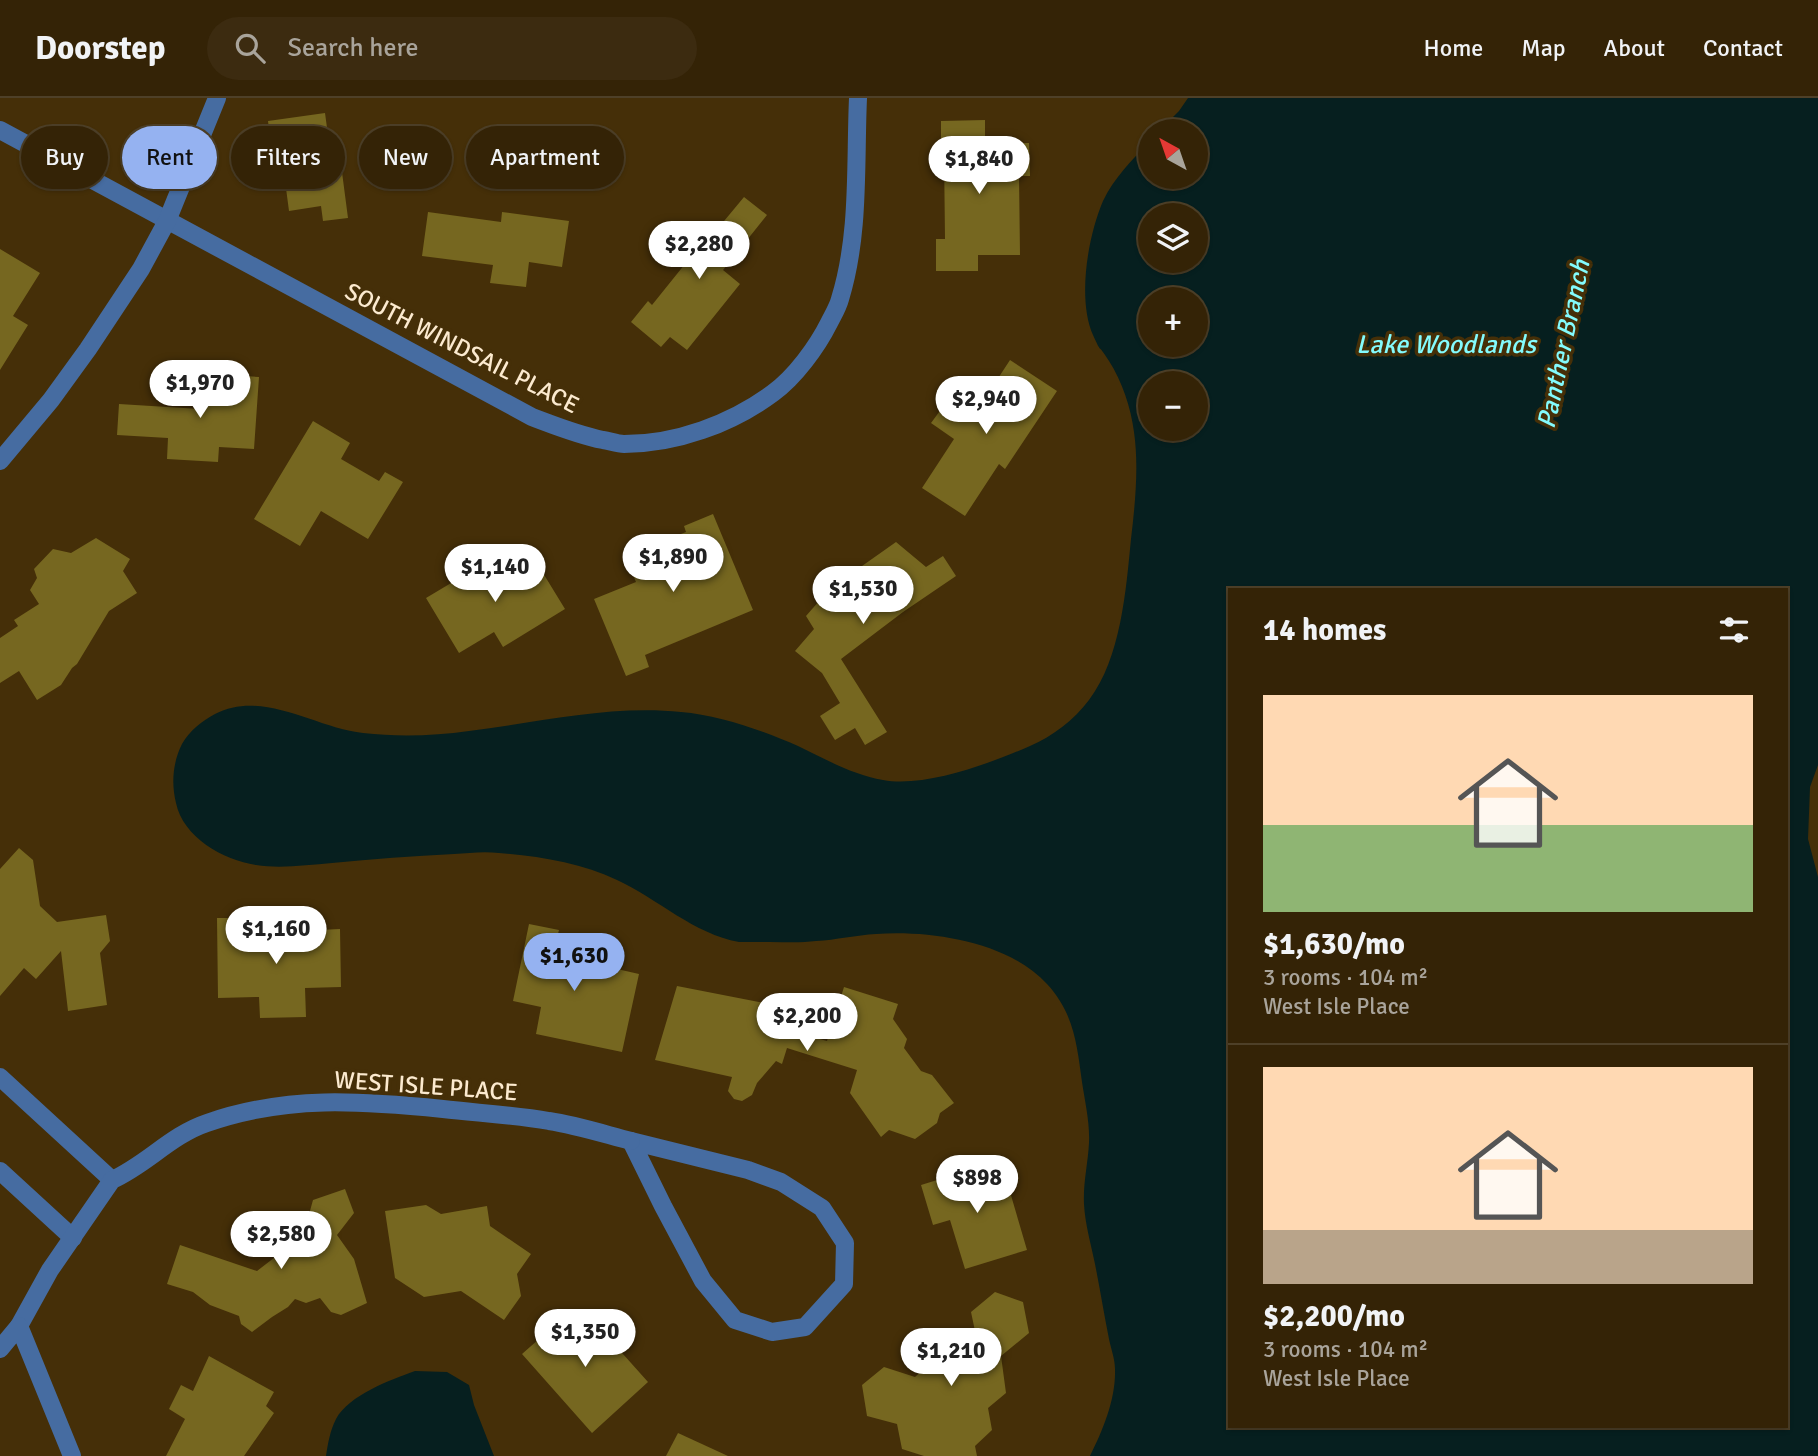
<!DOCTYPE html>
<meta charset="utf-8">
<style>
:root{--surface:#342306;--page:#3c2b10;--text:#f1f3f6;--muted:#a9a49b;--line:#4e4028;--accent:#95b2f1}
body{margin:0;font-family:Signika,sans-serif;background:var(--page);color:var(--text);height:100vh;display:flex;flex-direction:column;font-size:26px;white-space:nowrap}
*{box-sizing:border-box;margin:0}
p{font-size:23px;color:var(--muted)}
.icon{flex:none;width:38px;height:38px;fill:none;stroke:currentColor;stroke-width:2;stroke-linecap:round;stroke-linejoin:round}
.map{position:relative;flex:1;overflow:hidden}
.side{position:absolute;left:1228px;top:490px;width:560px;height:840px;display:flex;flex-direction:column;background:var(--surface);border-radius:0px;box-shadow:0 2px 5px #0004,0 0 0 2px var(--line)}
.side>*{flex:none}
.guide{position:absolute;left:21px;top:28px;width:665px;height:63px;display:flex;gap:14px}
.needle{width:46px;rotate:320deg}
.tools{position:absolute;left:1138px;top:21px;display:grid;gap:14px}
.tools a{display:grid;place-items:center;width:70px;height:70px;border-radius:50%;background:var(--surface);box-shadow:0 2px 5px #0004,0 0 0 2px var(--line);font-size:35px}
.price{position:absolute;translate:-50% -60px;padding:0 16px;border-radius:24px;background:#fff;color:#222;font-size:23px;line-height:46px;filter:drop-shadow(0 2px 4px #0008)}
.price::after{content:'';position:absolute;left:50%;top:42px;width:21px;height:16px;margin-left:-10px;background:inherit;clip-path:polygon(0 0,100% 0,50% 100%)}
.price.current{background:var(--accent);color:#111}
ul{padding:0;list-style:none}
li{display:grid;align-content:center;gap:14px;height:371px;padding:0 35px}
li+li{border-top:2px solid var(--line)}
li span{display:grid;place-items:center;height:217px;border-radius:0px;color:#555}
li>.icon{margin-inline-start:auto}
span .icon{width:126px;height:126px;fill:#fffc;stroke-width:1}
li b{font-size:30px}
h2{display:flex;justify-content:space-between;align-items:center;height:84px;padding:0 35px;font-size:30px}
.pill{padding:0 24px;border-radius:32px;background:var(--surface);box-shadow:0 2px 5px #0004,0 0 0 2px var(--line);font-size:24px;line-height:63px}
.pill.current{background:var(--accent);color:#111}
header{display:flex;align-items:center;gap:42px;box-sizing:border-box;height:98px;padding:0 35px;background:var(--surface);border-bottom:2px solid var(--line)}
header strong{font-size:33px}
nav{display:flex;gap:38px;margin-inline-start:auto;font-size:24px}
.search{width:490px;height:63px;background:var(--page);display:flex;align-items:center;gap:18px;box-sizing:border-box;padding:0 24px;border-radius:38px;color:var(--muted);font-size:26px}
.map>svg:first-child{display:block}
.water{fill:#061f1f;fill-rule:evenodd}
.building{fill:#766720}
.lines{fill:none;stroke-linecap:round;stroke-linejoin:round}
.minor{stroke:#466ca1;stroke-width:18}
.labels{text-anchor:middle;stroke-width:7;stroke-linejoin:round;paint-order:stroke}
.street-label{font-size:24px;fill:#fceacf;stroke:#452f08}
.water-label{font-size:26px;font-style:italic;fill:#83fbfd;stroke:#452f08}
</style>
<header>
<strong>Doorstep</strong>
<div class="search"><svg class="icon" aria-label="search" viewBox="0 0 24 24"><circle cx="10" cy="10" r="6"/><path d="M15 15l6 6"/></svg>Search here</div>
<nav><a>Home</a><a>Map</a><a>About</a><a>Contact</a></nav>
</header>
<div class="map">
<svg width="1818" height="1358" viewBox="0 0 1818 1358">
<rect width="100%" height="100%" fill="#452f08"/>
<g class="water">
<path d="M 1188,0 L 1818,0 L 1818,667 L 1810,689 L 1808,741 L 1818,779 L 1818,1358 L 1090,1358 C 1103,1332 1116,1301 1115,1271 C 1115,1261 1111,1251 1109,1241 C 1104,1216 1100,1191 1095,1166 C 1091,1146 1085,1126 1084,1106 C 1083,1085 1088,1065 1089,1045 C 1090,1025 1085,1004 1082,984 C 1077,947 1074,915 1047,886 C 1009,844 931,832 876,836 C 856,837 836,842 816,843 C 801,845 785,844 770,844 C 767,844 743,844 739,844 C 694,836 658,801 617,782 C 582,765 539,758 499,755 C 484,753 469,755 454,756 C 413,758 372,761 332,765 C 307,767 280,771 256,767 C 223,762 183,739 176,705 C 171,685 173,664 182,646 C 190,632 202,623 215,616 C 263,591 315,630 363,635 C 397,639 434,638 469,633 C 540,624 610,607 681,614 C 719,617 764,633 798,648 C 825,661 853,677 883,682 C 925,690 991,665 1030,648 C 1053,638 1074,622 1089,602 C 1121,560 1126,492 1131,441 C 1135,407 1139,369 1134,334 C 1131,310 1122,283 1109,263 C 1096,242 1103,259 1093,237 C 1077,201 1088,138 1103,103 C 1114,80 1132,62 1150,43 L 1150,79 L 1195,79 L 1195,33 L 1159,33 L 1179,13 ZM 1150,117 L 1195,117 L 1195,163 L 1150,163 ZM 1150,201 L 1195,201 L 1195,247 L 1150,247 ZM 1150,285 L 1195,285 L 1195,331 L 1150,331 ZM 1230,492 L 1787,492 L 1787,1328 L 1230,1328 Z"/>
<path d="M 415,1273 L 447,1274 L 469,1287 L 474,1307 L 494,1358 L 326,1358 C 328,1345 330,1333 336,1321 C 349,1297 390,1282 415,1273 Z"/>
</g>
<g class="building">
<path d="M 325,15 L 328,37 L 337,36 L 348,120 L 323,123 L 321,108 L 289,113 L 282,60 L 273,62 L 268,23 Z"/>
<path d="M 985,22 L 985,46 L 1029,45 L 1030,78 L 1019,78 L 1020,157 L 978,157 L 978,173 L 936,173 L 936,141 L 945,141 L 944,55 L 941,55 L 941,23 Z"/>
<path d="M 744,99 L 767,117 L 723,172 L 740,186 L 687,252 L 670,239 L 661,249 L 631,224 L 648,203 L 652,207 L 685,166 L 672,156 L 690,134 L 705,146 Z"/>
<path d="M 428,114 L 501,124 L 502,114 L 569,123 L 562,169 L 529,164 L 526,189 L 490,185 L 493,167 L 422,158 Z"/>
<path d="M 0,151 L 40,175 L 13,218 L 28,227 L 0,272 Z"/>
<path d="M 1010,262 L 1057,293 L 1005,371 L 999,366 L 965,418 L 922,390 L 954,341 L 931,325 L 948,302 L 974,317 Z"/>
<path d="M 203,275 L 259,279 L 254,351 L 219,349 L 218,364 L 167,361 L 168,340 L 117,337 L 119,306 L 200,311 Z"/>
<path d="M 313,323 L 350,345 L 341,361 L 379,383 L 385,374 L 403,384 L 368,441 L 321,413 L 300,448 L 254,421 Z"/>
<path d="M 713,416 L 753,512 L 645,557 L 649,569 L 626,578 L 594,501 L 636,484 L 625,458 L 686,434 L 684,428 Z"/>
<path d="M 96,440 L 130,461 L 123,473 L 137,495 L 109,513 L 77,566 L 72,570 L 61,587 L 37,602 L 19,573 L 0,585 L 0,540 L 18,528 L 14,522 L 39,506 L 30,492 L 37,480 L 34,471 L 53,451 L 71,455 Z"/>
<path d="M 896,444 L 926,469 L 943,458 L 956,478 L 903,514 L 841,561 L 887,634 L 865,647 L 855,630 L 835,642 L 820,618 L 840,605 L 822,575 L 795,553 L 814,531 L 806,518 L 820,502 L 813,487 L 836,471 L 845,480 Z"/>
<path d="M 493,460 L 505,481 L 535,462 L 565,511 L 503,549 L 494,534 L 459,555 L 426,500 Z"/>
<path d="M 19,750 L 33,762 L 40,808 L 57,824 L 106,817 L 110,843 L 100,855 L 107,907 L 68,913 L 61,853 L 36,881 L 24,870 L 0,898 L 0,771 Z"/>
<path d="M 217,820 L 244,820 L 245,835 L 320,834 L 319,832 L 340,831 L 341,889 L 305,890 L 306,919 L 260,920 L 259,899 L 218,900 Z"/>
<path d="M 529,826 L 559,832 L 554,851 L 583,858 L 582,863 L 639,876 L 622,954 L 536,936 L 541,909 L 513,903 Z"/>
<path d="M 677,888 L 785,909 L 779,930 L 827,943 L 844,889 L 898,906 L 893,921 L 907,941 L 904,950 L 921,973 L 932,977 L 954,1005 L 940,1015 L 937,1025 L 915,1041 L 889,1032 L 881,1039 L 850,995 L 857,972 L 787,950 L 782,966 L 776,963 L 757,985 L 752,997 L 742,1003 L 734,1001 L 728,993 L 732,979 L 655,962 Z"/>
<path d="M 976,1070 L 978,1077 L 1003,1070 L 1027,1152 L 965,1171 L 950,1122 L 933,1127 L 921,1087 Z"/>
<path d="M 345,1091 L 354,1115 L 337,1137 L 354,1161 L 367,1205 L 341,1217 L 331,1214 L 320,1200 L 306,1205 L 295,1201 L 288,1209 L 272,1219 L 252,1234 L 241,1226 L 239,1218 L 210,1207 L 193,1194 L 167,1186 L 180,1147 L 257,1173 L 301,1139 L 297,1128 L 308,1120 L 313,1102 Z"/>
<path d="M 426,1107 L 441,1116 L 487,1108 L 490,1128 L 531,1156 L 517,1176 L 521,1198 L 504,1222 L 461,1193 L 424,1199 L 395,1180 L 385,1113 Z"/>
<path d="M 995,1194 L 1023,1204 L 1029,1235 L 1001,1258 L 1006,1295 L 988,1310 L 992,1332 L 975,1348 L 977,1358 L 924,1358 L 902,1351 L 897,1326 L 867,1318 L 862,1287 L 884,1269 L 915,1279 L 933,1263 L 954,1270 L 979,1252 L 971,1214 Z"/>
<path d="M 572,1212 L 583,1223 L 589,1218 L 648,1284 L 592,1335 L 522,1256 Z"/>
<path d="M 209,1258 L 274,1294 L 266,1308 L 274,1315 L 244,1358 L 166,1358 L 185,1321 L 169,1311 L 181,1287 L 193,1293 Z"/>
<path d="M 678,1335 L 728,1358 L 666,1358 Z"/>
</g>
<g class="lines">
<g class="minor">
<path d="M 0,32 L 532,319 C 556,328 578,337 603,342 C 610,343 617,346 624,346 C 676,346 731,326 773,295 C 795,279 817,249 829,225 C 833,217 838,209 840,201 C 860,136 855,67 858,0"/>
<path d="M 0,363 L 51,302 L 88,251 L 141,171 L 167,123 L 217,0"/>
<path d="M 0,979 L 112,1082"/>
<path d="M 631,1043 L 748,1072 L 781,1084 L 822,1110 L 845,1145 L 844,1186 L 805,1229 L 772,1234 L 735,1222 L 703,1183 L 663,1108 Z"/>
<path d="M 0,1073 L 73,1140"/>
<path d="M 19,1228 L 50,1172 L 112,1082 C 146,1067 171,1037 207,1025 C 287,997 361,1003 443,1011 C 478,1015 514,1017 549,1023 C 576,1027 604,1036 631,1043"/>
<path d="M 0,1251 L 19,1228 L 72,1358"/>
</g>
</g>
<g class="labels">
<g class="street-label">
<text transform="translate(462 250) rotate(27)" y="8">SOUTH WINDSAIL PLACE</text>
<text transform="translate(426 988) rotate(4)" y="8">WEST ISLE PLACE</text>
</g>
<g class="water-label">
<text x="1446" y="255">Lake Woodlands</text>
<text transform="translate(1563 246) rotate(-78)" y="9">Panther Branch</text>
</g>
</g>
</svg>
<div class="tools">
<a><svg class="needle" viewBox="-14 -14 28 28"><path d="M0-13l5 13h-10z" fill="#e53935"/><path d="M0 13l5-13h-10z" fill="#a9a49b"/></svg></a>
<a><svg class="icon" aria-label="layers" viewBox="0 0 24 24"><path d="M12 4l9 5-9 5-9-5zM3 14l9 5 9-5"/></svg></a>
<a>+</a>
<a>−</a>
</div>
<b class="price" style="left:979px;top:98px">$1,840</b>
<b class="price" style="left:699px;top:183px">$2,280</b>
<b class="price" style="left:200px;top:322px">$1,970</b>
<b class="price" style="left:986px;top:338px">$2,940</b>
<b class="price" style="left:673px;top:496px">$1,890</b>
<b class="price" style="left:495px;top:506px">$1,140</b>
<b class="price" style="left:863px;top:528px">$1,530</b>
<b class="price" style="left:276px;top:868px">$1,160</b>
<b class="price current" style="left:574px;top:895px">$1,630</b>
<b class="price" style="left:807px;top:955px">$2,200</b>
<b class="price" style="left:977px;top:1117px">$898</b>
<b class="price" style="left:281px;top:1173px">$2,580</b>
<b class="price" style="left:585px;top:1271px">$1,350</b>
<b class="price" style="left:951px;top:1290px">$1,210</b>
<div class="guide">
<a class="pill">Buy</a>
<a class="pill current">Rent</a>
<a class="pill">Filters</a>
<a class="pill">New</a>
<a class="pill">Apartment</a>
</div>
<section class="side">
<h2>14 homes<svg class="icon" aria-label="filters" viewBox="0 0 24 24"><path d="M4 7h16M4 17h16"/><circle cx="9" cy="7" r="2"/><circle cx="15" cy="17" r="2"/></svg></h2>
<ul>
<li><span style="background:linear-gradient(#ffd9b3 60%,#8fb573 0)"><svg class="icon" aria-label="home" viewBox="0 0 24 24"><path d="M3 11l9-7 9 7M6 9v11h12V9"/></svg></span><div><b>$1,630/mo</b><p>3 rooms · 104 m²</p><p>West Isle Place</p></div></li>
<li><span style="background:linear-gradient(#ffd9b3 75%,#b9a48a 0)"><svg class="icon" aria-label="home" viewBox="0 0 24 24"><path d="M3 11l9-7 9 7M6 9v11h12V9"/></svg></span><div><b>$2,200/mo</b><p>3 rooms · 104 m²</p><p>West Isle Place</p></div></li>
</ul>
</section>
</div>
